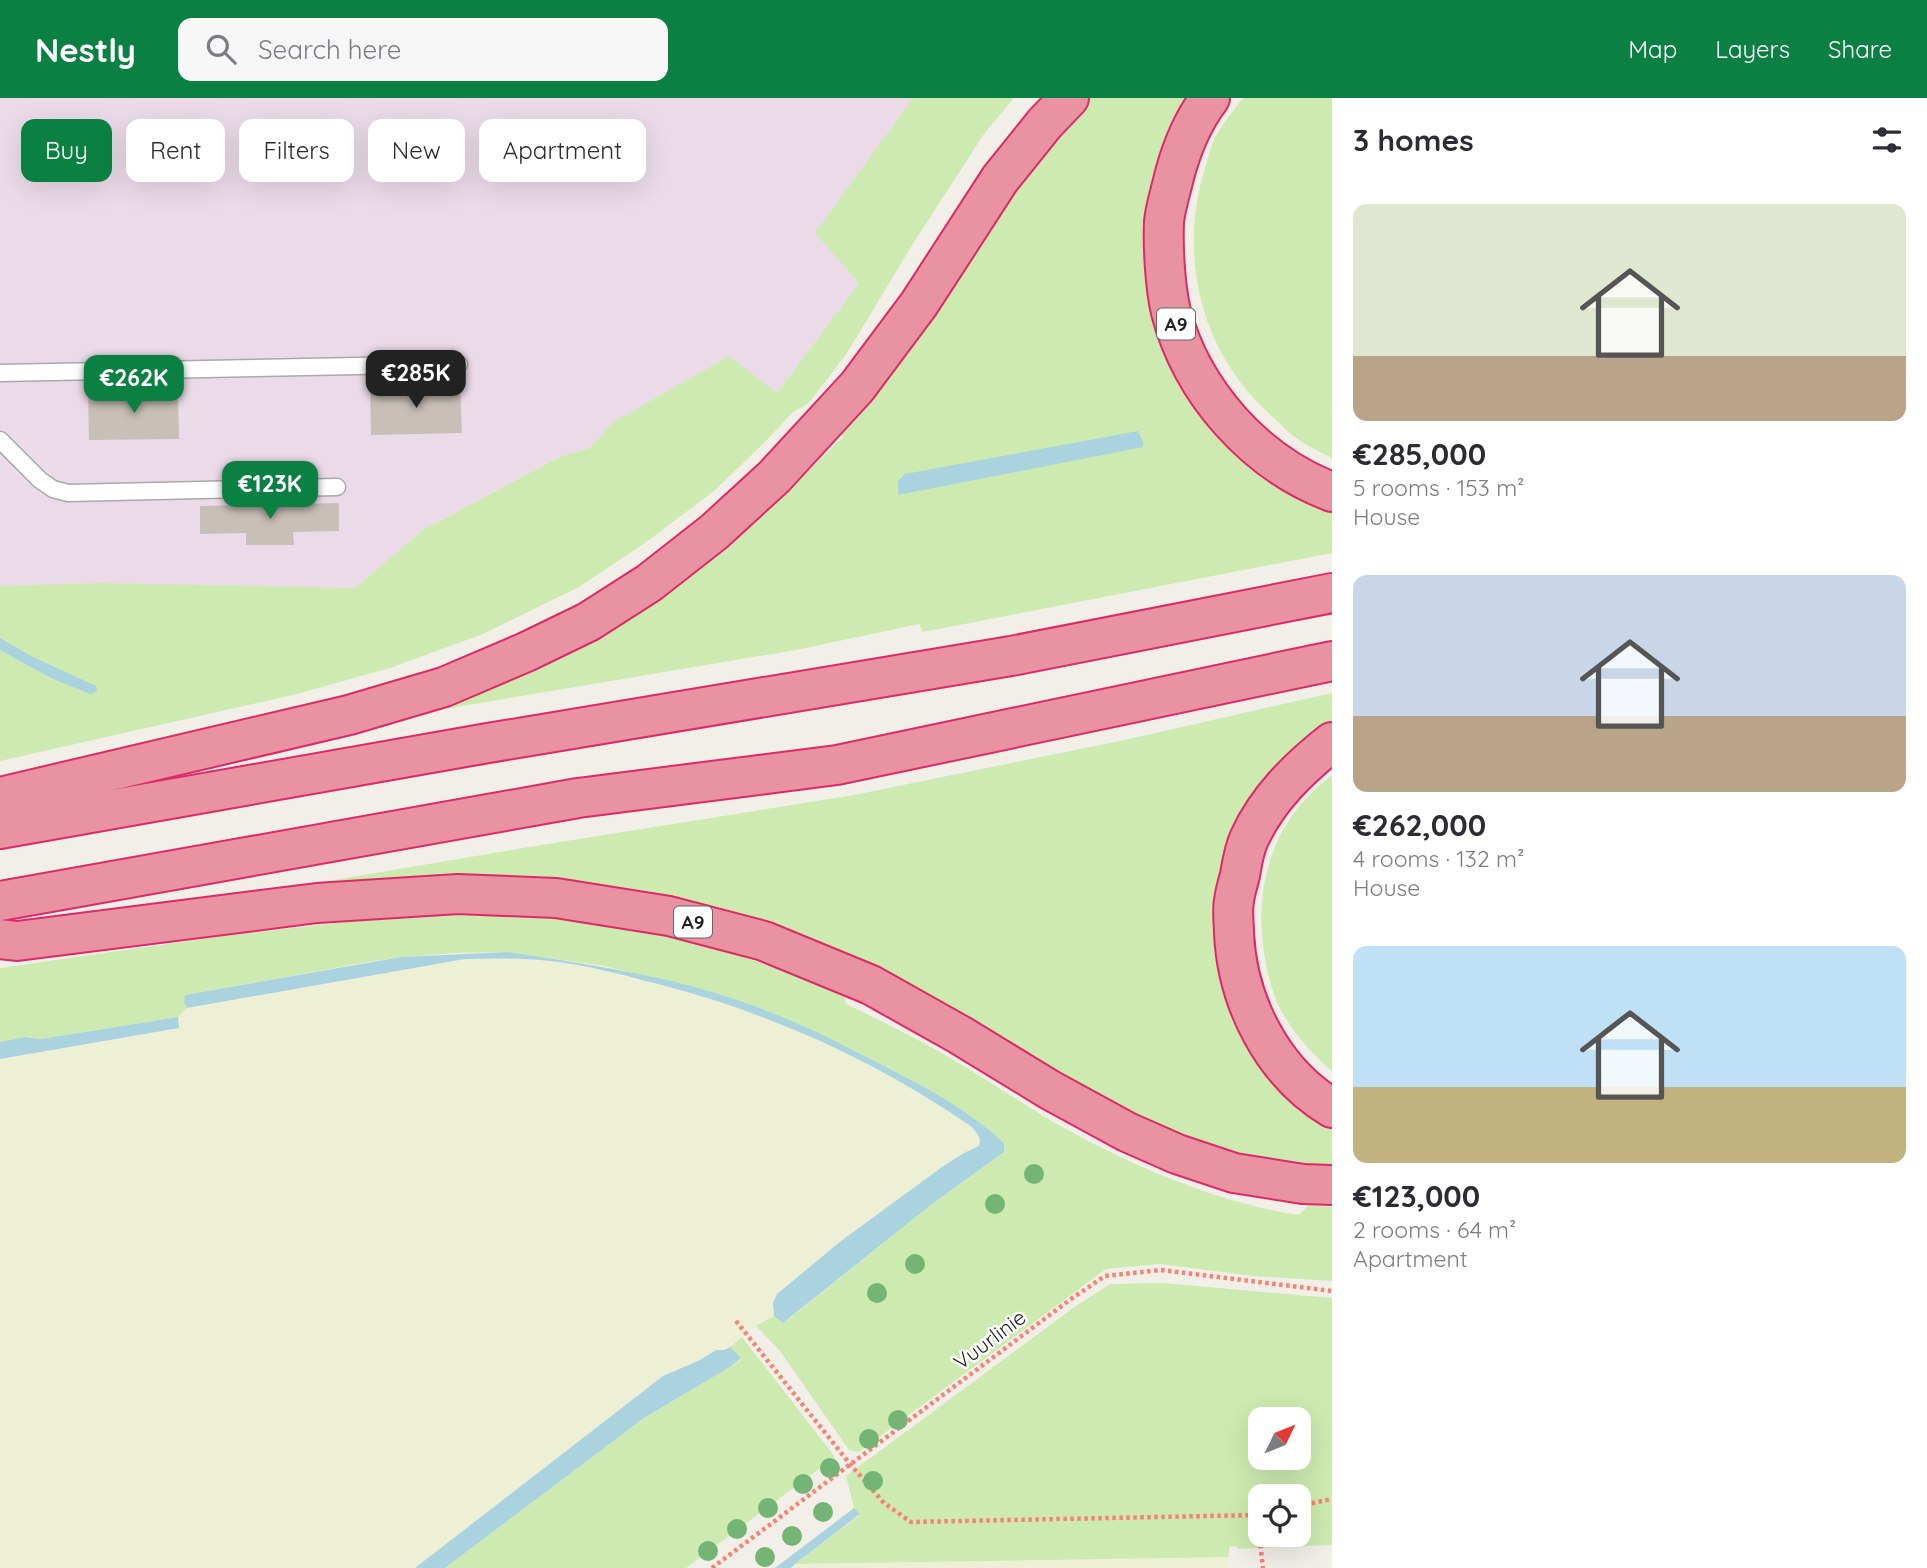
<!DOCTYPE html>
<meta charset="utf-8">
<style>
:root{--surface:#fff;--page:#f7f7f7;--text:#2b2b33;--muted:#7c7c81;--accent:#0b8043}
body{margin:0;font-family:Quicksand,sans-serif;background:var(--page);color:var(--text);height:100vh;display:flex;flex-direction:column;font-size:26px;white-space:nowrap}
*{box-sizing:border-box;margin:0}
p{font-size:23px;color:var(--muted)}
.icon{flex:none;width:38px;height:38px;fill:none;stroke:currentColor;stroke-width:2;stroke-linecap:round;stroke-linejoin:round}
.map{position:relative;flex:1;overflow:hidden}
.sheet{display:flex;flex-direction:column;background:var(--surface);width:595px}
.sheet>*{flex:none}
.hud{position:absolute;left:21px;top:21px;width:665px;height:63px;display:flex;gap:14px}
.needle{width:46px;rotate:47deg}
.buttons{position:absolute;left:1248px;top:1309px;display:grid;gap:14px}
.buttons a{display:grid;place-items:center;width:63px;height:63px;border-radius:14px;background:var(--surface);box-shadow:0 7px 28px #0002;font-size:35px}
.price{position:absolute;translate:-50% -60px;padding:0 16px;border-radius:14px;background:var(--accent);color:#fff;font-size:23px;line-height:46px;filter:drop-shadow(0 2px 4px #0008)}
.price::after{content:'';position:absolute;left:50%;top:42px;width:21px;height:16px;margin-left:-10px;background:inherit;clip-path:polygon(0 0,100% 0,50% 100%)}
.price.selected{background:#222;color:#fff}
ul{padding:0;list-style:none}
li{display:grid;align-content:center;gap:14px;height:371px;padding:0 21px}
li span{display:grid;place-items:center;height:217px;border-radius:14px;color:#555}
li>.icon{margin-inline-start:auto}
span .icon{width:126px;height:126px;fill:#fffc;stroke-width:1}
li b{font-size:30px}
h2{display:flex;justify-content:space-between;align-items:center;height:84px;padding:0 21px;font-size:30px}
.tag{padding:0 24px;border-radius:14px;background:var(--surface);box-shadow:0 7px 28px #0002;font-size:24px;line-height:63px}
.tag.selected{background:var(--accent);color:#fff}
header{display:flex;align-items:center;gap:42px;box-sizing:border-box;height:98px;padding:0 35px;background:var(--accent);color:#fff}
header strong{font-size:33px}
nav{display:flex;gap:38px;margin-inline-start:auto;font-size:24px}
.search{width:490px;height:63px;background:var(--page);display:flex;align-items:center;gap:18px;box-sizing:border-box;padding:0 24px;border-radius:14px;color:var(--muted);font-size:26px}
main{display:flex;flex:1;min-height:0}
.map>svg:first-child{display:block}
.industrial{fill:#ebdbe8}
.farmland{fill:#eef0d5}
.grass{fill:#cdebb0;fill-rule:evenodd}
.water{fill:#aad3df}
.building{fill:#c7bfb8}
.lines{fill:none;stroke-linecap:round;stroke-linejoin:round}
.lane-casing{stroke:#a9a9a9;stroke-width:19}
.highway-casing{stroke:#dc2a67;stroke-width:42}
.path{stroke:#fa8072;stroke-width:4.5;stroke-dasharray:3.5 3.5;stroke-linecap:butt}
.lane{stroke:#fff;stroke-width:16}
.highway{stroke:#e892a2;stroke-width:38}
.tree{fill:#74b475}
.labels{text-anchor:middle;stroke-width:5;stroke-linejoin:round;paint-order:stroke}
.shield{fill:#fff;stroke:#646464;stroke-width:2}
.shield-label{font-size:19px;font-weight:bold;fill:#222}
.street-label{font-size:21px;fill:#222;stroke:#fff}
</style>
<header>
<strong>Nestly</strong>
<div class="search"><svg class="icon" aria-label="search" viewBox="0 0 24 24"><circle cx="10" cy="10" r="6"/><path d="M15 15l6 6"/></svg>Search here</div>
<nav><a>Map</a><a>Layers</a><a>Share</a></nav>
</header>
<main>
<div class="map">
<svg width="1332" height="1470" viewBox="0 0 1332 1470">
<rect width="100%" height="100%" fill="#f2efe9"/>
<path class="industrial" d="M 0,0 L 913,0 L 816,135 L 859,185 L 777,295 L 612,325 L 590,350 L 561,358 L 423,432 L 355,490 L 0,519 Z"/>
<g class="farmland">
<path d="M 501,860 L 550,863 L 601,871 L 684,893 L 744,911 L 801,934 L 857,960 L 912,990 L 972,1029 L 981,1043 L 979,1048 L 964,1055 L 942,1069 L 841,1143 L 778,1196 L 773,1205 L 774,1218 L 756,1228 L 724,1252 L 716,1252 L 700,1262 L 663,1278 L 415,1470 L 0,1470 L 0,961 L 179,930 L 178,919 L 187,910 L 465,861 Z"/>
<path d="M 1228,1459 L 1229,1470 L 791,1470 L 795,1466 Z"/>
</g>
<g class="grass">
<path d="M 913,0 L 1014,0 L 984,36 L 914,144 L 847,255 L 809,305 L 793,314 L 763,346 L 714,393 L 645,445 L 579,489 L 483,536 L 390,570 L 293,597 L 0,663 L 0,488 L 100,485 L 355,490 L 423,432 L 561,358 L 590,350 L 612,325 L 729,258 L 777,295 L 859,185 L 815,135 Z"/>
<path d="M 1085,0 L 1191,0 L 1169,242 L 1332,407 L 1332,455 L 923,534 L 919,526 L 796,552 L 414,616 L 691,474 L 754,426 L 843,339 L 836,331 L 1020,75 Z"/>
<path d="M 1243,0 L 1332,0 L 1332,360 C 1321,354 1309,349 1299,342 C 1290,337 1283,328 1275,321 C 1202,258 1177,162 1205,70 C 1208,61 1210,52 1213,44 C 1220,29 1233,13 1243,0 Z"/>
<path d="M 1332,595 L 1332,630 L 1283,670 L 1224,850 L 1332,1021 L 1332,1072 L 1284,1067 L 1222,1052 L 1156,1030 L 775,831 L 298,788 L 529,749 L 854,697 L 1129,641 Z"/>
<path d="M 1332,677 L 1332,973 C 1315,959 1298,940 1286,921 C 1277,908 1272,891 1268,876 C 1255,822 1260,761 1294,715 C 1304,701 1318,688 1332,677 Z"/>
<path d="M 484,815 C 545,820 607,823 666,837 C 728,851 786,873 844,897 L 846,906 C 881,923 917,940 950,960 C 986,981 1020,1004 1055,1025 C 1127,1066 1217,1105 1299,1117 L 1309,1107 L 1332,1109 L 1332,1183 L 1253,1178 L 1160,1166 L 1106,1171 L 859,1354 L 849,1352 L 780,1253 L 756,1228 L 774,1218 L 783,1225 L 789,1221 L 932,1106 L 1004,1054 L 953,1007 L 909,981 L 848,949 L 790,923 L 722,897 L 604,868 L 508,854 L 456,855 L 401,859 L 362,865 L 186,897 L 184,905 L 187,910 L 178,919 L 41,941 L 25,939 L 0,944 L 0,870 L 223,838 L 353,823 Z"/>
<path d="M 1164,1185 L 1332,1200 L 1332,1447 L 1237,1451 L 1238,1449 L 1230,1448 L 1228,1459 L 795,1466 L 860,1417 L 854,1410 L 846,1378 L 1073,1210 L 1110,1186 ZM 1260,1321 L 1298,1321 L 1298,1360 L 1260,1360 ZM 1260,1398 L 1298,1398 L 1298,1437 L 1260,1437 Z"/>
<path d="M 742,1239 L 835,1359 L 686,1470 L 445,1470 L 644,1320 L 730,1269 L 741,1261 L 730,1249 Z"/>
</g>
<g class="water">
<path d="M 1138,333 L 1143,344 L 1143,349 L 898,397 L 898,383 L 905,376 Z"/>
<path d="M 0,540 L 31,558 L 96,588 L 97,593 L 90,596 L 51,580 L 0,552 Z"/>
<path d="M 508,854 C 580,865 652,875 722,897 C 780,915 835,942 888,970 C 929,991 971,1014 1004,1045 L 1004,1054 L 932,1106 L 783,1225 L 774,1218 L 773,1205 L 777,1196 L 841,1143 L 942,1069 L 964,1055 L 979,1048 C 982,1040 977,1036 972,1029 C 876,962 768,914 654,885 C 620,876 586,867 550,863 C 522,860 494,860 465,861 L 187,910 L 184,905 L 185,897 L 401,859 Z"/>
<path d="M 178,919 L 179,930 L 0,961 L 0,944 L 25,939 L 41,941 Z"/>
<path d="M 730,1249 L 741,1260 L 730,1269 L 644,1320 L 445,1470 L 415,1470 L 663,1278 L 700,1262 L 716,1252 L 724,1252 Z"/>
<path d="M 854,1410 L 860,1416 L 795,1466 L 791,1470 L 775,1470 Z"/>
</g>
<g class="building">
<path d="M 460,286 L 462,335 L 371,337 L 370,288 Z"/>
<path d="M 178,292 L 179,341 L 89,342 L 88,294 Z"/>
<path d="M 339,405 L 339,433 L 293,434 L 294,447 L 246,447 L 246,435 L 200,436 L 200,408 Z"/>
</g>
<g class="lines">
<defs>
<g id="lane">
<path d="M 0,275 L 459,266"/>
<path d="M 0,342 L 40,382 L 53,391 L 68,395 L 337,389"/>
</g>
<g id="highway">
<path d="M 1210,0 C 1191,25 1179,57 1172,87 C 1169,99 1165,112 1164,124 C 1163,149 1165,189 1171,214 C 1192,294 1255,365 1332,394"/>
<path d="M 1332,644 C 1298,671 1267,701 1249,741 C 1244,752 1242,765 1240,777 C 1238,785 1235,794 1234,803 C 1232,813 1234,825 1234,835 C 1237,903 1272,974 1332,1010"/>
<path d="M 0,699 L 349,617 L 444,589 L 526,554 L 588,524 L 649,485 L 714,434 L 774,379 L 857,289 L 919,206 L 1000,81 L 1045,25 L 1069,0"/>
<path d="M 0,731 L 488,645 L 1011,558 L 1332,495"/>
<path d="M 0,803 L 578,700 L 837,667 L 1332,563"/>
<path d="M 0,841 L 17,843 L 317,805 L 458,796 L 556,800 L 669,818 L 764,843 L 871,887 L 960,937 L 1050,992 L 1127,1034 L 1177,1056 L 1234,1075 L 1303,1086 L 1332,1087"/>
</g>
</defs>
<use href="#lane" class="lane-casing"/>
<use href="#highway" class="highway-casing"/>
<g class="path">
<path d="M 736,1223 L 850,1366 L 884,1405 L 911,1424 L 1257,1417 L 1263,1470"/>
<path d="M 1298,1408 L 1332,1401"/>
<path d="M 712,1470 L 1071,1201 L 1105,1178 L 1161,1172 L 1332,1193"/>
</g>
<use href="#lane" class="lane"/>
<use href="#highway" class="highway"/>
</g>
<g class="tree">
<circle cx="1034" cy="1076" r="10"/>
<circle cx="995" cy="1106" r="10"/>
<circle cx="915" cy="1166" r="10"/>
<circle cx="877" cy="1195" r="10"/>
<circle cx="898" cy="1322" r="10"/>
<circle cx="869" cy="1341" r="10"/>
<circle cx="830" cy="1370" r="10"/>
<circle cx="873" cy="1383" r="10"/>
<circle cx="803" cy="1386" r="10"/>
<circle cx="768" cy="1410" r="10"/>
<circle cx="823" cy="1414" r="10"/>
<circle cx="737" cy="1431" r="10"/>
<circle cx="792" cy="1438" r="10"/>
<circle cx="708" cy="1453" r="10"/>
<circle cx="765" cy="1459" r="10"/>
</g>
<g class="labels">
<g class="shield">
<rect x="1157" y="210.5" width="38" height="31" rx="5"/>
<rect x="674" y="808.5" width="38" height="31" rx="5"/>
</g>
<g class="shield-label">
<text x="1176" y="233">A9</text>
<text x="693" y="831">A9</text>
</g>
<g class="street-label">
<text transform="translate(990 1242) rotate(-37)" y="7">Vuurlinie</text>
</g>
</g>
</svg>
<div class="buttons">
<a><svg class="needle" viewBox="-14 -14 28 28"><path d="M0-13l5 13h-10z" fill="#e53935"/><path d="M0 13l5-13h-10z" fill="#7c7c81"/></svg></a>
<a><svg class="icon" aria-label="locate" viewBox="0 0 24 24"><circle cx="12" cy="12" r="6"/><path d="M12 2v4M12 18v4M2 12h4M18 12h4"/></svg></a>
</div>
<b class="price selected" style="left:416px;top:312px">€285K</b>
<b class="price" style="left:134px;top:317px">€262K</b>
<b class="price" style="left:270px;top:423px">€123K</b>
<div class="hud">
<a class="tag selected">Buy</a>
<a class="tag">Rent</a>
<a class="tag">Filters</a>
<a class="tag">New</a>
<a class="tag">Apartment</a>
</div>
</div>
<section class="sheet">
<h2>3 homes<svg class="icon" aria-label="filters" viewBox="0 0 24 24"><path d="M4 7h16M4 17h16"/><circle cx="9" cy="7" r="2"/><circle cx="15" cy="17" r="2"/></svg></h2>
<ul>
<li><span style="background:linear-gradient(#dfe7d0 70%,#b9a48a 0)"><svg class="icon" aria-label="home" viewBox="0 0 24 24"><path d="M3 11l9-7 9 7M6 9v11h12V9"/></svg></span><div><b>€285,000</b><p>5 rooms · 153 m²</p><p>House</p></div></li>
<li><span style="background:linear-gradient(#c9d6e8 65%,#b9a48a 0)"><svg class="icon" aria-label="home" viewBox="0 0 24 24"><path d="M3 11l9-7 9 7M6 9v11h12V9"/></svg></span><div><b>€262,000</b><p>4 rooms · 132 m²</p><p>House</p></div></li>
<li><span style="background:linear-gradient(#bfe0f5 65%,#c2b280 0)"><svg class="icon" aria-label="home" viewBox="0 0 24 24"><path d="M3 11l9-7 9 7M6 9v11h12V9"/></svg></span><div><b>€123,000</b><p>2 rooms · 64 m²</p><p>Apartment</p></div></li>
</ul>
</section>
</main>
